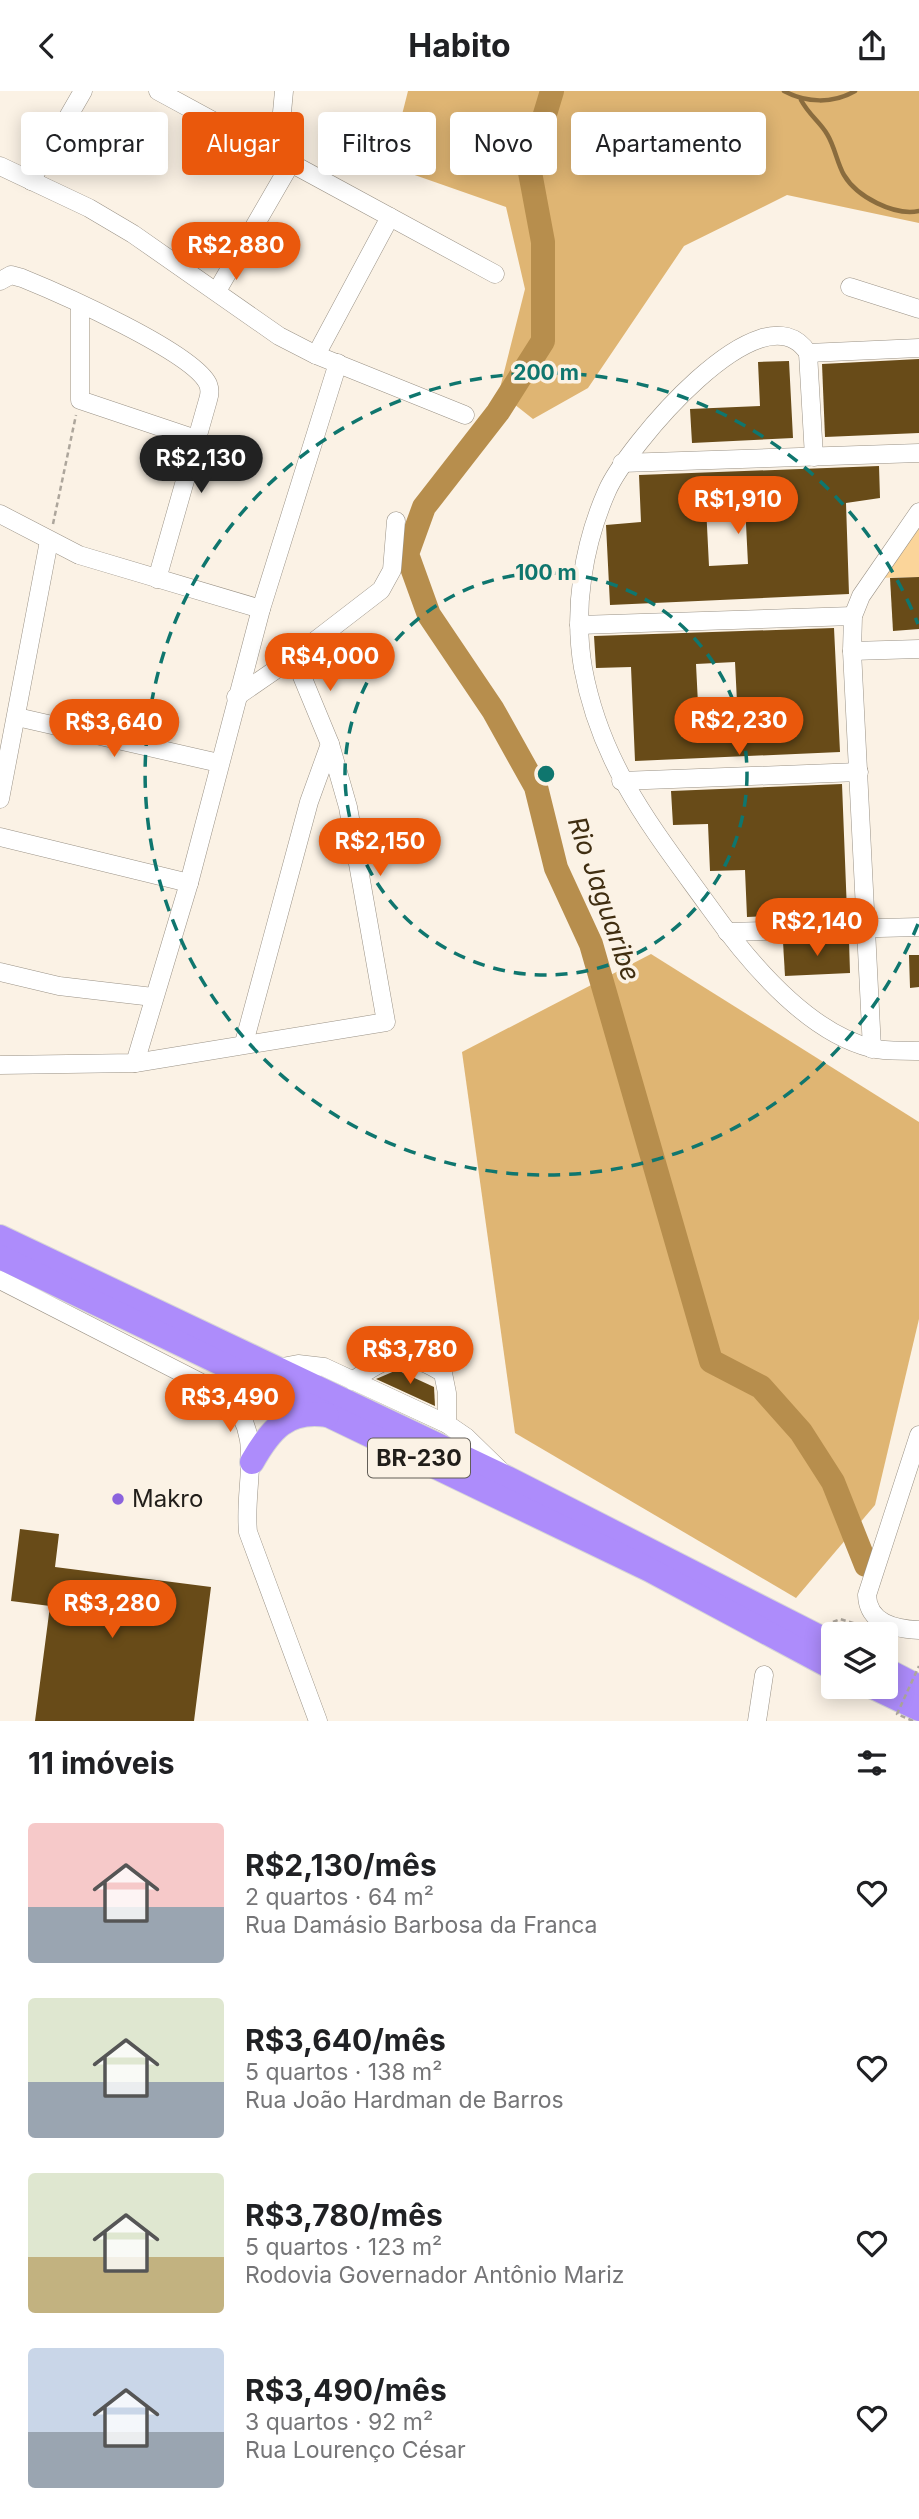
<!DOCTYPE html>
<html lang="pt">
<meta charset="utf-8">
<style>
:root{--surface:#fff;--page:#f2f2f2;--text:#202124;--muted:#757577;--accent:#ea580c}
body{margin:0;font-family:Inter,sans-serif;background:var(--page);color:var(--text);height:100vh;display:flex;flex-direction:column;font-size:26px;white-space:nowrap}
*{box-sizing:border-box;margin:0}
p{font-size:23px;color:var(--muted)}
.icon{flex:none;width:38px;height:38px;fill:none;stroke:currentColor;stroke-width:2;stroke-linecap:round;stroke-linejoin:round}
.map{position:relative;height:1630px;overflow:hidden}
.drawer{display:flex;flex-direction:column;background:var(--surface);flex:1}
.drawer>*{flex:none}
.banner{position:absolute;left:21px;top:21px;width:878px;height:63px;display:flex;gap:14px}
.controls{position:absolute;left:821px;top:1531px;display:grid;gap:14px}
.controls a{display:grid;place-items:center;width:77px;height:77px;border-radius:7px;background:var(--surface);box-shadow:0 4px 18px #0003;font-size:35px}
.price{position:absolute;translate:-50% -60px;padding:0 16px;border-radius:24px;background:var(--accent);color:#fff;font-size:23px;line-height:46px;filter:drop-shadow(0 2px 4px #0008)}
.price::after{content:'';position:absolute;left:50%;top:42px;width:21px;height:16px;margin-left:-10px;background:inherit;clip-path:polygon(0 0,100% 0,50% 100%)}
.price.on{background:#222;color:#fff}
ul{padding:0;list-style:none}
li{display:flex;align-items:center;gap:21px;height:175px;padding:0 28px}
li span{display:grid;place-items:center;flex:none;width:196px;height:140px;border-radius:7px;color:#555}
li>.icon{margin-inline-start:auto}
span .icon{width:84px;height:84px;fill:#fffc;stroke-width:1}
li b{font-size:30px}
h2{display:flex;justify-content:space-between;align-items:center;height:84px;padding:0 28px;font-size:30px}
.tag{padding:0 24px;border-radius:7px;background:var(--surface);box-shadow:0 4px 18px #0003;font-size:24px;line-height:63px}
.tag.on{background:var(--accent);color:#fff}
header{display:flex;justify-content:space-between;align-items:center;height:91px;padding:0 28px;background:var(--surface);font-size:32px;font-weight:700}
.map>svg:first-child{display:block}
.green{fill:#fbd59a}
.forest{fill:#dfb573}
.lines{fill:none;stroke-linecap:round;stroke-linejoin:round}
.stream{stroke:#8a6c3e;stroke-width:4.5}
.river{stroke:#b78e4d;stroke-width:24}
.building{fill:#684b18;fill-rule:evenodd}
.minor-casing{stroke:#9a9286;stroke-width:19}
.highway-casing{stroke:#d7d6d6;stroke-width:26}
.path{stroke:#ada69c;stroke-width:2.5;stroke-dasharray:5 3.5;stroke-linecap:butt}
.minor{stroke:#fff;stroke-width:18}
.highway{stroke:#ad8cfb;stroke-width:24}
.path-bridge{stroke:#ada69c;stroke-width:2.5;stroke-dasharray:5 3.5;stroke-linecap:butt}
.ring{fill:none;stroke:#0f766e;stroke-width:3.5;stroke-dasharray:12 9}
.poi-dot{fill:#8b63dd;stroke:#fbf2e5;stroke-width:2.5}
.labels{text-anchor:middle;stroke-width:7;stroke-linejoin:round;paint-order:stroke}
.shield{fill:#fbf2e5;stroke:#625e57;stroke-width:2}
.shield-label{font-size:23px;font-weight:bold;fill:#211e1a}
.poi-label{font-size:24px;fill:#211e1a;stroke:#fbf2e5;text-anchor:start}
.water-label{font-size:26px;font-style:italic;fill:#402e11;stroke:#fbf2e5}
.centre{fill:#0f766e;stroke:#fbf2e5;stroke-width:3.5}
.ring-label{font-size:21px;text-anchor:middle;font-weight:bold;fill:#0f766e;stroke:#fbf2e5;stroke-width:7;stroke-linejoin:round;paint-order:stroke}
</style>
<header><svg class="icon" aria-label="back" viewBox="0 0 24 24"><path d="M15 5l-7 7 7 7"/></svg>Habito<svg class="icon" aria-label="share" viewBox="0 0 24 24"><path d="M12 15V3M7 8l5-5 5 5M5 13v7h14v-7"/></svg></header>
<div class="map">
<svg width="919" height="1630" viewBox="0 0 919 1630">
<rect width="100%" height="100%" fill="#fbf2e5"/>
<path class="green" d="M 919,427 L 919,486 L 874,487 Z"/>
<g class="forest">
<path d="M 408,0 L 919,0 L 919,132 L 787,104 L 684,155 L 588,297 L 533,328 L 499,301 L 525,198 L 506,116 L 389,75 Z"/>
<path d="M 651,863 L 919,1031 L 919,1228 L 875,1414 L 796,1507 L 515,1342 L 462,961 Z"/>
</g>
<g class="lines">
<g class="stream">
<path d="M 784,0 C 806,12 833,13 855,0"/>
<path d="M 801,9 C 809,24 820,31 827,43 C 835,56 837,72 844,84 C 857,106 894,125 919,120"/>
</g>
<path class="river" d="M 552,0 L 529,76 L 543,151 L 543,250 L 498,321 L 424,416 L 407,463 L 429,524 L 493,619 L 536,696 L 556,777 L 591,853 L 711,1270 L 761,1296 L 801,1341 L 833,1391 L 866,1474"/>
</g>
<g class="building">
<path d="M 919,268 L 919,342 L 825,346 L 822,273 Z"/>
<path d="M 789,270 L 793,347 L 692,352 L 690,318 L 760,315 L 758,271 Z"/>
<path d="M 879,375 L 880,407 L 846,412 L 849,503 L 610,514 L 606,434 L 641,431 L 639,384 ZM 745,413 L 748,473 L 709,475 L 706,415 Z"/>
<path d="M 919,486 L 919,538 L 893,540 L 890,487 Z"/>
<path d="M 834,537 L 840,661 L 635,670 L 631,576 L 596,577 L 594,545 ZM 735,571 L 738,631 L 699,633 L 696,573 Z"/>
<path d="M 842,693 L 847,821 L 747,826 L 745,779 L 710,780 L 708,733 L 673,734 L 671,700 Z"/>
<path d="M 849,849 L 850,882 L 785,885 L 783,851 Z"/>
<path d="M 909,864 L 919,864 L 919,896 L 910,897 Z"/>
<path d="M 397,1279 L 434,1296 L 435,1315 L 376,1288 Z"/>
<path d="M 20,1438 L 59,1443 L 55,1476 L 211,1496 L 194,1630 L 35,1630 L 50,1515 L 11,1510 Z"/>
</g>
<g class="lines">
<defs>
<g id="minor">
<path d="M 158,0 L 495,183"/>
<path d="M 278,64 L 284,0"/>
<path d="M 0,75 L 89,117 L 133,143 L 279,245 L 316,264 L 465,324"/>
<path d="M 31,90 L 83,0"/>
<path d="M 0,190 L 11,184 L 22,187 C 59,202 193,261 208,293 C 210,298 210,303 208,309 L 157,488"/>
<path d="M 850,196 L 919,218"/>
<path d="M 217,200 L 291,72"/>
<path d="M 80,214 L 80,309 L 196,348"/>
<path d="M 808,262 C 763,191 625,358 607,400 C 583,454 573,519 583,577 C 601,675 653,738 710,817 C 747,869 807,941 871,957 C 886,961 904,959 919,960"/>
<path d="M 808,262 L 919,257"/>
<path d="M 808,262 L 814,366"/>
<path d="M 316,264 L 390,126"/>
<path d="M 622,372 L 919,362"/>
<path d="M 0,423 L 79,464 L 261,518"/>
<path d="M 579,534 L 853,525"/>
<path d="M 852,560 L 919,558"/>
<path d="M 236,606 L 294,566 L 381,499 L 392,479 L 396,430"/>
<path d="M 17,626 L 219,672"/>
<path d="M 621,690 L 859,681"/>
<path d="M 0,708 L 49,450"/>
<path d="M 0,746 L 189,792"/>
<path d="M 727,841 L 919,836"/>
<path d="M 0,881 L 59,895 L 153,906"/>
<path d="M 244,952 L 309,711 L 330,653"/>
<path d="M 872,958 L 852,560 L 853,525 L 861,505 L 919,421"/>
<path d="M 135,972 L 189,792 L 261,518 L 338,272"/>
<path d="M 0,974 L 135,972 L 386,931 L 348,716 L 330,653 L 294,566"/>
<path d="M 0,1189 L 227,1305 C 266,1345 243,1392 248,1441 L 318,1630"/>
<path d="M 277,1277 L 298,1273 L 324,1276 L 447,1333 L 466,1346 L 500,1379"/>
<path d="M 353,1290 C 387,1264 406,1258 443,1282 L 447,1302 L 447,1333"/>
<path d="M 919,1344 L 867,1504 C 868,1532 895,1538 919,1539"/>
<path d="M 757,1630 L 764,1584"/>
</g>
<g id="highway">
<path d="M 0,1146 L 507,1387 L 833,1553"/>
<path d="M 0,1166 L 650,1479 L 833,1577"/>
<path d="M 252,1371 C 270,1339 287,1318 327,1324"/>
<path d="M 886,1579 L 919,1596"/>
<path d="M 873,1596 L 919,1618"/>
</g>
</defs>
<use href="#minor" class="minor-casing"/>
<use href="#highway" class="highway-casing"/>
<g class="path">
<path d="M 53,433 L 76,324"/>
<path d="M 833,1531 L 840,1528 L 863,1535"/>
</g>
<use href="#minor" class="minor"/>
<use href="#highway" class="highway"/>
<path class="path-bridge" d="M 913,1630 L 897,1623 L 919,1575"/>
</g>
<g class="ring">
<circle cx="546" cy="683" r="201"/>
<path d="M918 833A401 401 0 1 1 918 533"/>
</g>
<circle class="poi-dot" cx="118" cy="1408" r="7"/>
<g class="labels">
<rect class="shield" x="368" y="1347.5" width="102" height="39" rx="5"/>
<g class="shield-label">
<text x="419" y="1375">BR-230</text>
</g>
<g class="poi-label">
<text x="132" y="1416">Makro</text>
</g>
<g class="water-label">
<text transform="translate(604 808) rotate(71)" y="9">Rio Jaguaribe</text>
</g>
</g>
<circle cx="546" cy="683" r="10" class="centre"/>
<g class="ring-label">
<text x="546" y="289">200 m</text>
<text x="546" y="489">100 m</text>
</g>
</svg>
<div class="controls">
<a><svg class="icon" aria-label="layers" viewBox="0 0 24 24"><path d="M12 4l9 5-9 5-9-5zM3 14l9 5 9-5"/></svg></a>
</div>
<b class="price" style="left:236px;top:191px">R$2,880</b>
<b class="price on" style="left:201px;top:404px">R$2,130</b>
<b class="price" style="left:738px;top:445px">R$1,910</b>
<b class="price" style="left:330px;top:602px">R$4,000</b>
<b class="price" style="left:739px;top:666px">R$2,230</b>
<b class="price" style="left:114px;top:668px">R$3,640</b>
<b class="price" style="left:380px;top:787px">R$2,150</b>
<b class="price" style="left:817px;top:867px">R$2,140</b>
<b class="price" style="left:410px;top:1295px">R$3,780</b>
<b class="price" style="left:230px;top:1343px">R$3,490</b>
<b class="price" style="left:112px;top:1549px">R$3,280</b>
<div class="banner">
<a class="tag">Comprar</a>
<a class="tag on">Alugar</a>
<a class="tag">Filtros</a>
<a class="tag">Novo</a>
<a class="tag">Apartamento</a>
</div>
</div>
<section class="drawer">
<h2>11 imóveis<svg class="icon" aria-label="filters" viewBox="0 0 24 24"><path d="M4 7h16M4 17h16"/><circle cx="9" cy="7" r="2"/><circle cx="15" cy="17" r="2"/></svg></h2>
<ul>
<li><span style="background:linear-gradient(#f6c9c9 60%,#9aa5b1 0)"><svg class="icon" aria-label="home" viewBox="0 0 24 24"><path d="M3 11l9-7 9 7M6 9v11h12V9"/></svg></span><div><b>R$2,130/mês</b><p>2 quartos · 64 m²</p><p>Rua Damásio Barbosa da Franca</p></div><svg class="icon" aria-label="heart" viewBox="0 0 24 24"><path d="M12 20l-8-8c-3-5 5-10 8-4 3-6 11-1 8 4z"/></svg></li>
<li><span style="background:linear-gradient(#dfe7d0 60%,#9aa5b1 0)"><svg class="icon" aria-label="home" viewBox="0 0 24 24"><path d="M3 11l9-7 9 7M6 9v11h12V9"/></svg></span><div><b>R$3,640/mês</b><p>5 quartos · 138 m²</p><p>Rua João Hardman de Barros</p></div><svg class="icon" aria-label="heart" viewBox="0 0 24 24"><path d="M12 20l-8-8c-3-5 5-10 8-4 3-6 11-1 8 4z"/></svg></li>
<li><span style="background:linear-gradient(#dfe7d0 60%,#c2b280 0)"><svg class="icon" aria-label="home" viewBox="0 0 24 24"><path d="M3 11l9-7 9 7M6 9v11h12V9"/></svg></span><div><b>R$3,780/mês</b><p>5 quartos · 123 m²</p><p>Rodovia Governador Antônio Mariz</p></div><svg class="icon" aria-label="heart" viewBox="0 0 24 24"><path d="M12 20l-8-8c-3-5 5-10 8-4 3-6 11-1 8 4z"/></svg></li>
<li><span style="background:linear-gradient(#c9d6e8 60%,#9aa5b1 0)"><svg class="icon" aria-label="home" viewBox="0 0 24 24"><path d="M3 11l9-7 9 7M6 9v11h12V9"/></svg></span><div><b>R$3,490/mês</b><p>3 quartos · 92 m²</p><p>Rua Lourenço César</p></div><svg class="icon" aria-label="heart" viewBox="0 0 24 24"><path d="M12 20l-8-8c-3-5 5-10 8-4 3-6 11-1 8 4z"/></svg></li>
</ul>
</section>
